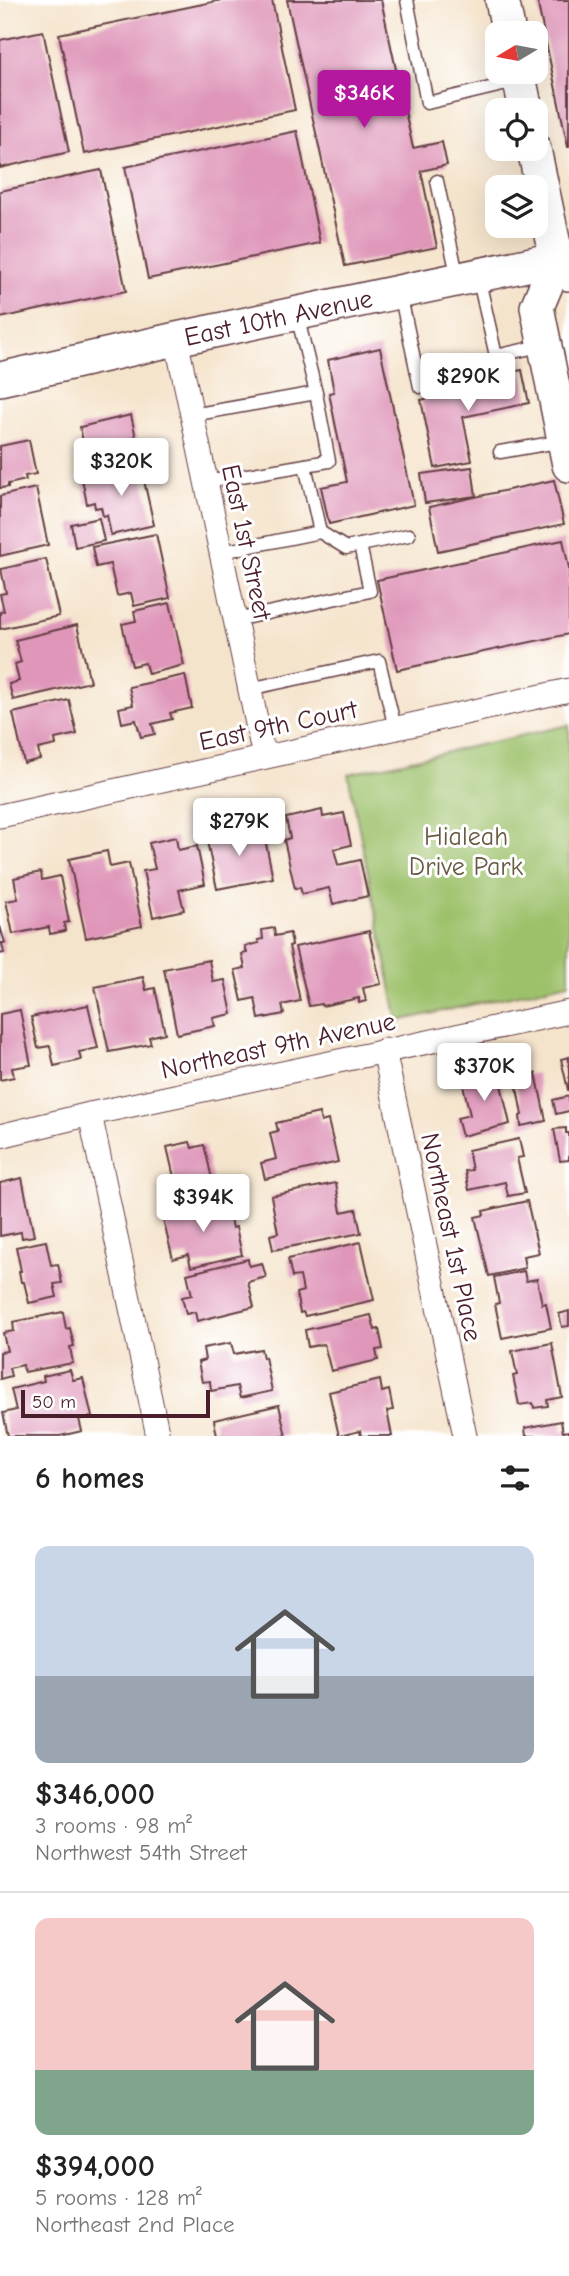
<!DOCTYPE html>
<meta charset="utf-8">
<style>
:root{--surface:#fff;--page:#f2f2f2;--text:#222;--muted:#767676;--line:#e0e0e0;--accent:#b5179e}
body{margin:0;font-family:"Comic Neue",sans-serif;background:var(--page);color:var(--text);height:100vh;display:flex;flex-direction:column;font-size:26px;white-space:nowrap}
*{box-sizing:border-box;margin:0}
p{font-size:23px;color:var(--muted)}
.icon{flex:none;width:38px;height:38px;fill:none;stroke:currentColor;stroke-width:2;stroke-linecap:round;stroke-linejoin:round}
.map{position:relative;height:1436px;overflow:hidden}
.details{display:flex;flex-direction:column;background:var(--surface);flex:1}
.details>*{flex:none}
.needle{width:46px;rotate:260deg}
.fabs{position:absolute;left:485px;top:21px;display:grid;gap:14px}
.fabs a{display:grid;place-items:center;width:63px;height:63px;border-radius:14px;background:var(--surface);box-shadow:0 7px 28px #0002;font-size:35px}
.scale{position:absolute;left:21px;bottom:18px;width:189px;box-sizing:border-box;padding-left:7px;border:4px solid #4a1f2b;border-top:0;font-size:19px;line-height:24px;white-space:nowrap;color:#4a1f2b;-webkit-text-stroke:5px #fff;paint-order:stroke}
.price{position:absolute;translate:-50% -60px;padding:0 16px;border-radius:7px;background:#fff;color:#222;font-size:23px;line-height:46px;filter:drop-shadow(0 2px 4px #0008)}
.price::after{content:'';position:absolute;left:50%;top:42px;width:21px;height:16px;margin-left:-10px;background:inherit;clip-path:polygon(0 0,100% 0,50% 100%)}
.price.active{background:var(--accent);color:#fff}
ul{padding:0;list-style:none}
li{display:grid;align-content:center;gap:14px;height:371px;padding:0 35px}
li+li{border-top:2px solid var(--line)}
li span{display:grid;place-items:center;height:217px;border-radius:14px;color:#555}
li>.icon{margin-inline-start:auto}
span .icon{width:126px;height:126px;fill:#fffc;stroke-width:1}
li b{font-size:30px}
h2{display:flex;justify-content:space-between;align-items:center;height:84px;padding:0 35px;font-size:30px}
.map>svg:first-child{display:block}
.green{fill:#9dc16b;stroke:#74704b;stroke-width:2}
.building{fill:#df96b9}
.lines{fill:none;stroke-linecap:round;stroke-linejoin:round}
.lane-casing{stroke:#643d43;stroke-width:15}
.street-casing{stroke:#643d43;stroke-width:25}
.secondary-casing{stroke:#643d43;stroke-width:36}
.lane{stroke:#fff;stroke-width:12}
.street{stroke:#fff;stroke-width:23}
.secondary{stroke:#fff;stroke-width:33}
.labels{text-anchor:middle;stroke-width:6;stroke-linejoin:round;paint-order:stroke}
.street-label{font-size:26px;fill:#4a1f2b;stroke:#fff}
.park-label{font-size:26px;fill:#675841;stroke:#fff}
</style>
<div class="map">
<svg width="569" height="1436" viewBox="0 0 569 1436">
<rect width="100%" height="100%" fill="#fff"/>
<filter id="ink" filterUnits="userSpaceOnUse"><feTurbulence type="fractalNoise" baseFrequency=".0143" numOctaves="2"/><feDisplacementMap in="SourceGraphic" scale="14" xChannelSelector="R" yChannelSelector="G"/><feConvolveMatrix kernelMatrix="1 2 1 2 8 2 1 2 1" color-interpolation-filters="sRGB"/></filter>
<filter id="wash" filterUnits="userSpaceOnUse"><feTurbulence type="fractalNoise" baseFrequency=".00686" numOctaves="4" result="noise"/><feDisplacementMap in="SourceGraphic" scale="28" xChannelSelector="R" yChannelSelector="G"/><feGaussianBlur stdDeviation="1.57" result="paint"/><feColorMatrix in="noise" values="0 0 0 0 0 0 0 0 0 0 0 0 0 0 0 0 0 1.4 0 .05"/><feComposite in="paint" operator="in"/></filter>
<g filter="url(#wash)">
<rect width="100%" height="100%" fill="#f5e4cc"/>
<path class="green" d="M 569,725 L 569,983 L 398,1021 L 348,774 Z"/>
<g id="blocks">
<g class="building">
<path d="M 222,0 L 272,0 L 295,110 L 84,154 L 59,34 Z"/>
<path d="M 287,0 L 381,0 L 413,148 L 442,142 L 447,165 L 421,171 L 437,247 L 345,266 Z"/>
<path d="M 537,0 L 569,0 L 569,147 L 568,147 Z"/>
<path d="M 43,31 L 69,152 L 0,168 L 0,40 Z"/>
<path d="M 297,131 L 320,243 L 148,279 L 125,167 Z"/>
<path d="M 101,170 L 126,291 L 0,318 L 0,191 Z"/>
<path d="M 380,348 L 414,505 L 329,524 L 321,487 L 347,482 L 329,393 L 334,392 L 328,360 Z"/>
<path d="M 522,370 L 529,403 L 463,417 L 472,461 L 435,468 L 421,400 L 451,393 L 449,385 Z"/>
<path d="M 131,415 L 140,456 L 97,466 L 96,459 L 87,461 L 80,427 Z"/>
<path d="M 29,440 L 36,474 L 25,476 L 26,480 L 8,484 L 8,487 L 0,488 L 0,446 Z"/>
<path d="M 140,463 L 154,525 L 111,535 L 107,515 L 103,516 L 101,507 L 95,508 L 94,502 L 87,504 L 82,479 L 105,474 L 104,470 Z"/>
<path d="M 472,467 L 476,496 L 425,503 L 421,474 Z"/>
<path d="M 554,480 L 564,524 L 438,551 L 429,507 Z"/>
<path d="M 36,488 L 48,545 L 0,556 L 0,496 Z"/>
<path d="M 99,518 L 104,541 L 75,547 L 71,524 Z"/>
<path d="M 156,534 L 170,598 L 134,606 L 131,593 L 117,596 L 110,564 L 96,567 L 92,547 Z"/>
<path d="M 563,540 L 569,568 L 569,634 L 397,670 L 377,580 Z"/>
<path d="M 46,559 L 59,616 L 0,629 L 0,612 L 4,611 L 0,594 L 6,593 L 1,569 Z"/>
<path d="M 170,603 L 184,665 L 148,674 L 145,663 L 132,666 L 122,624 L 136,621 L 134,611 Z"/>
<path d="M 77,625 L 90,682 L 13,700 L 9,684 L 19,681 L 15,664 L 21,662 L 15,640 Z"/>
<path d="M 185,675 L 192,708 L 170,713 L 172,719 L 152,724 L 155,734 L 141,737 L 136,720 L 122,723 L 119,708 L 133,705 L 129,687 Z"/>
<path d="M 69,700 L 77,734 L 55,739 L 56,745 L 38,749 L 40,759 L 24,763 L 13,713 Z"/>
<path d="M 322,810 L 323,817 L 344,813 L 351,845 L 334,849 L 338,865 L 360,860 L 368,896 L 333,904 L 329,888 L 302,894 L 300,887 L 295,889 L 284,840 L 290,838 L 286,818 Z"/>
<path d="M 244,827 L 247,838 L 264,834 L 273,878 L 217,889 L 206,836 Z"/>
<path d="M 176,837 L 178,850 L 197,846 L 205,884 L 179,890 L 184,910 L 153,917 L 143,871 L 155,869 L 149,843 Z"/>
<path d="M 107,851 L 110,867 L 129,863 L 142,926 L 86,938 L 69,859 Z"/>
<path d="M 41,872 L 42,880 L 60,876 L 69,922 L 64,923 L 65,931 L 50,934 L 49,927 L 13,934 L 6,901 L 18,899 L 14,878 Z"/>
<path d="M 0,926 L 5,943 L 2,943 L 4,953 L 0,954 Z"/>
<path d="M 274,928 L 275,936 L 290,933 L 292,945 L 289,946 L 300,1001 L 282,1005 L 284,1014 L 259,1019 L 255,998 L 242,1001 L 235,970 L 245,968 L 242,954 L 247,953 L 245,946 L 259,943 L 258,940 L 263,939 L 262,930 Z"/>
<path d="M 369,931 L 381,984 L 363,988 L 366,1001 L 359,1003 L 359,998 L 322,1006 L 321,1004 L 309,1006 L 295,947 Z"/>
<path d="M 209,960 L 213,982 L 225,980 L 232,1014 L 213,1018 L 215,1026 L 177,1034 L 164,969 Z"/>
<path d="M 143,977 L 146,990 L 155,988 L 165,1033 L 149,1037 L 151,1044 L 109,1052 L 95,987 Z"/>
<path d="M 88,1005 L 98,1048 L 79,1052 L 81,1060 L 54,1066 L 50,1046 L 38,1048 L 31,1017 Z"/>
<path d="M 20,1010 L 31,1065 L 12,1068 L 14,1077 L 0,1080 L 0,1014 Z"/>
<path d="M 569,1057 L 569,1090 L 568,1090 L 561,1059 Z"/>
<path d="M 497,1067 L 510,1124 L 462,1136 L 457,1118 L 470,1115 L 461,1076 Z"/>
<path d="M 536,1073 L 546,1121 L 521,1126 L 520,1116 L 522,1115 L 515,1077 Z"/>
<path d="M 569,1096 L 569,1111 L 556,1114 L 553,1100 Z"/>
<path d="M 319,1113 L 321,1122 L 328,1120 L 338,1162 L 265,1179 L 261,1163 L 276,1159 L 270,1133 L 278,1131 L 276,1123 Z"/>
<path d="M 566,1128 L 566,1133 L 569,1133 L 569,1160 L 560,1161 L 554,1129 Z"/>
<path d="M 519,1139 L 523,1157 L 517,1158 L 525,1193 L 508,1196 L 505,1182 L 469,1190 L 465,1171 L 472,1170 L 468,1150 Z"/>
<path d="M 190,1142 L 192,1148 L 204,1145 L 215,1191 L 183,1198 L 181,1189 L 177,1190 L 167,1147 Z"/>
<path d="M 22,1178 L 34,1236 L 22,1238 L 21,1232 L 0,1236 L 0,1183 Z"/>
<path d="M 336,1183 L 341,1212 L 356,1209 L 361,1233 L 273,1250 L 270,1235 L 278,1233 L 271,1196 Z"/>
<path d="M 226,1200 L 232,1228 L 236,1227 L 242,1255 L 191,1267 L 188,1255 L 173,1259 L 162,1215 Z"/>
<path d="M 527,1201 L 539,1253 L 523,1256 L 525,1268 L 489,1276 L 475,1217 L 484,1215 L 483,1211 Z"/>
<path d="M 46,1241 L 51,1265 L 58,1264 L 62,1283 L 54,1284 L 57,1297 L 29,1303 L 24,1282 L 21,1282 L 19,1271 L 21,1271 L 16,1247 Z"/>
<path d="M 361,1242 L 374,1300 L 305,1316 L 303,1312 L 300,1313 L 296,1293 L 303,1291 L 300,1276 L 292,1277 L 288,1259 Z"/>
<path d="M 248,1259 L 249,1266 L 262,1263 L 266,1277 L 248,1282 L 254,1307 L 197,1321 L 195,1312 L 186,1314 L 182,1297 L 192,1295 L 187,1274 Z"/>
<path d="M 524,1271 L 526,1281 L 537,1279 L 542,1304 L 546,1303 L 551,1328 L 502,1338 L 495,1304 L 499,1303 L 494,1277 Z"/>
<path d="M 569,1311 L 569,1326 L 562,1327 L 559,1314 Z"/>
<path d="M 63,1312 L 66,1329 L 70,1328 L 74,1346 L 70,1347 L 73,1363 L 24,1372 L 23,1365 L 9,1368 L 11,1376 L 0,1379 L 0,1352 L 7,1351 L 3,1333 L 14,1331 L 13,1322 Z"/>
<path d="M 371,1315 L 375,1330 L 379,1329 L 383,1349 L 376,1350 L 378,1360 L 331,1371 L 324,1344 L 308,1347 L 305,1330 Z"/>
<path d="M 231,1343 L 234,1354 L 261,1349 L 263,1358 L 265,1357 L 272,1391 L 240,1398 L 237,1386 L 211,1391 L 210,1381 L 202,1382 L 198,1362 L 205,1360 L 203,1348 Z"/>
<path d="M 552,1343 L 562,1397 L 547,1400 L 548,1406 L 534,1408 L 533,1403 L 519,1405 L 513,1376 L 517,1375 L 512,1351 Z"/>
<path d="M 70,1370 L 73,1380 L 83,1378 L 92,1417 L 79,1419 L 82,1431 L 60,1436 L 8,1436 L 3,1413 L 16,1410 L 11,1389 L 44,1381 L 43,1376 Z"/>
<path d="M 380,1380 L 382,1392 L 389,1390 L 393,1410 L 387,1411 L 392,1436 L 361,1436 L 360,1431 L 339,1436 L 329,1392 Z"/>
<path d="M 279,1405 L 286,1436 L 217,1436 L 214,1420 Z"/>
<path d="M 561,1421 L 563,1432 L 569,1431 L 569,1436 L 526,1436 L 525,1428 Z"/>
</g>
</g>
</g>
<g filter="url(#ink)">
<use href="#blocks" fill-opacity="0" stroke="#643d43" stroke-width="2"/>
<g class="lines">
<defs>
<g id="lane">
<path d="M 407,0 L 427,103 L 519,81"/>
<path d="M 437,181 L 458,279"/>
<path d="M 478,276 L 496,356 L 544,345"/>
<path d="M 400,293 L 420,387"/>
<path d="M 192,415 L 316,393 L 297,315"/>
<path d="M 500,452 L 563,441"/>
<path d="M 305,465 L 320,532"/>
<path d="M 206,482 L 329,461 L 316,393"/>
<path d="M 222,552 L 320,532 L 346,548 L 409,535"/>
<path d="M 235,620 L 370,591 L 360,545"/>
<path d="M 249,689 L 379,661 L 395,728"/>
</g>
<g id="street">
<path d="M 176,339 L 264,757"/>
<path d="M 0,816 L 569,690"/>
<path d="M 384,1050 L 465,1436"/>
<path d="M 90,1114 L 158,1436"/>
<path d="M 0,1136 L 90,1114 L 569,1012"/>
</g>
<g id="secondary">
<path d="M 502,0 L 509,33"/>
<path d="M 518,72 L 526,110"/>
<path d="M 534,149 L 557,259 L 569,274"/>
<path d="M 557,259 L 537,307 L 569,465"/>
<path id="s1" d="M 0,379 L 176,339 L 569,256"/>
</g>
</defs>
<use href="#lane" class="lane-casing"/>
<use href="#street" class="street-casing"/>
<use href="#secondary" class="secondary-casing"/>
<use href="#lane" class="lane"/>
<use href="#street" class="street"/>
<use href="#secondary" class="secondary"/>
</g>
</g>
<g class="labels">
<g class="street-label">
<text dy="9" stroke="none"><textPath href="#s1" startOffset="285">East 10th Avenue</textPath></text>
<text transform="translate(247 542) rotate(78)" y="9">East 1st Street</text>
<text transform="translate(278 725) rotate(-12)" y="9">East 9th Court</text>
<text transform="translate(278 1045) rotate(-12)" y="9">Northeast 9th Avenue</text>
<text transform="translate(452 1237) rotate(78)" y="9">Northeast 1st Place</text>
</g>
<g class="park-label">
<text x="466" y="845">Hialeah<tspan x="466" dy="30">Drive Park</tspan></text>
</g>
</g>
</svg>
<div class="fabs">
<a><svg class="needle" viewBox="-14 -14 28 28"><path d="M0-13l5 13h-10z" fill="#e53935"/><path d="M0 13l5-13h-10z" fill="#767676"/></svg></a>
<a><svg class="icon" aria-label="locate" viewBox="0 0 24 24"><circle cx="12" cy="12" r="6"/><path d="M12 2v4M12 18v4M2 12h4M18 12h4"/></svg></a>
<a><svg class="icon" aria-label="layers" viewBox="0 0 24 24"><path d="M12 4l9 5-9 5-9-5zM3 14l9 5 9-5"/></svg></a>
</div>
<div class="scale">50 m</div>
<b class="price active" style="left:364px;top:130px">$346K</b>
<b class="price" style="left:468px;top:413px">$290K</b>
<b class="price" style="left:121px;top:498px">$320K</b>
<b class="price" style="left:239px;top:858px">$279K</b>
<b class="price" style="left:484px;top:1103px">$370K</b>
<b class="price" style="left:203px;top:1234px">$394K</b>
</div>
<section class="details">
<h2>6 homes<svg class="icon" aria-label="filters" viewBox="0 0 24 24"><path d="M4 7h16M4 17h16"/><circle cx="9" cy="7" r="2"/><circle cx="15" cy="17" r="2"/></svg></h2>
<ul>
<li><span style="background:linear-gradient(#c9d6e8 60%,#9aa5b1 0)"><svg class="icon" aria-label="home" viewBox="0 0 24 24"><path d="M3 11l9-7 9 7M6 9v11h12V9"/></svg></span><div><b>$346,000</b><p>3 rooms · 98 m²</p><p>Northwest 54th Street</p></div></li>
<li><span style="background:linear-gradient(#f6c9c9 70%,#7fa58c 0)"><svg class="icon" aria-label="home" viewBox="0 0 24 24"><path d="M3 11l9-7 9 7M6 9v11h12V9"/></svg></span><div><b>$394,000</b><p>5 rooms · 128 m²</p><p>Northeast 2nd Place</p></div></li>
</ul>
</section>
